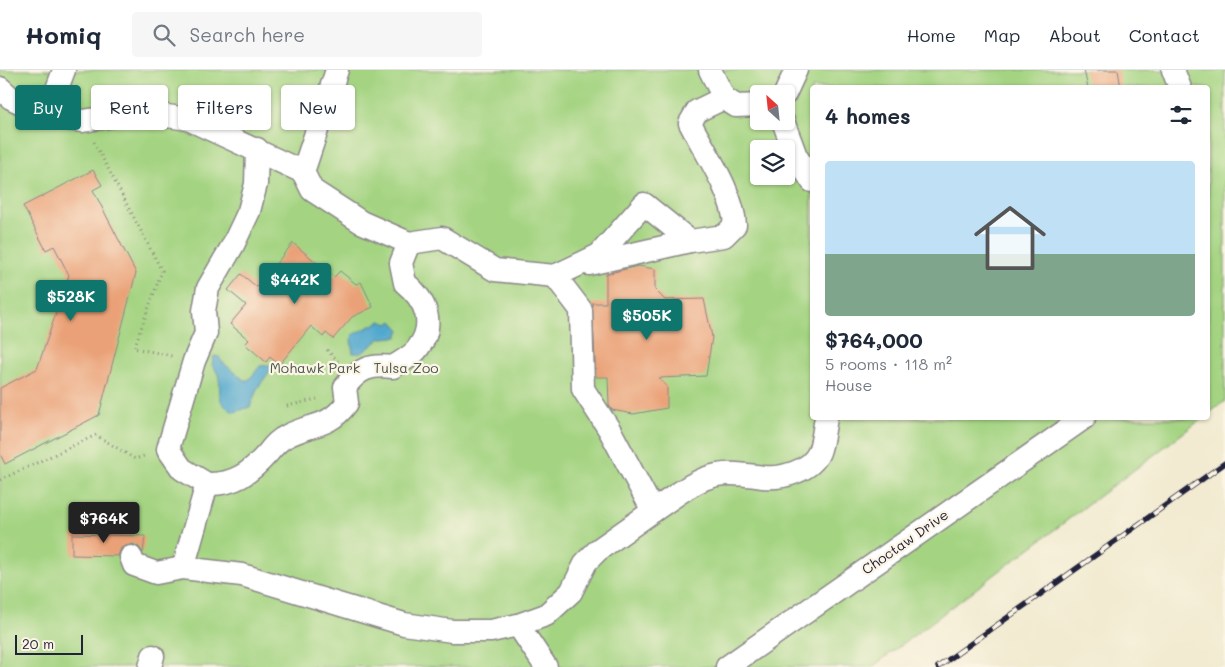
<!DOCTYPE html>
<meta charset="utf-8">
<style>
:root{--surface:#fff;--page:#f6f6f7;--text:#1f2937;--muted:#747a83;--line:#e0e1e3;--accent:#0f766e}
body{margin:0;font-family:Mali,sans-serif;background:var(--page);color:var(--text);height:100vh;display:flex;flex-direction:column;font-size:19px;white-space:nowrap}
*{box-sizing:border-box;margin:0}
p{font-size:16px;color:var(--muted)}
.icon{flex:none;width:28px;height:28px;fill:none;stroke:currentColor;stroke-width:2;stroke-linecap:round;stroke-linejoin:round}
.map{position:relative;flex:1;overflow:hidden}
.drawer{position:absolute;left:810px;top:15px;width:400px;height:335px;display:flex;flex-direction:column;background:var(--surface);border-radius:5px;box-shadow:0 1px 4px #0004}
.drawer>*{flex:none}
.banner{position:absolute;left:15px;top:15px;width:475px;height:45px;display:flex;gap:10px}
.needle{width:32px;rotate:333deg}
.controls{position:absolute;left:750px;top:15px;display:grid;gap:10px}
.controls a{display:grid;place-items:center;width:45px;height:45px;border-radius:5px;background:var(--surface);box-shadow:0 1px 4px #0004;font-size:25px}
.scale{position:absolute;left:15px;bottom:12px;width:68px;box-sizing:border-box;padding-left:5px;border:2px solid #22223b;border-top:0;font-size:14px;line-height:18px;white-space:nowrap;color:#22223b;-webkit-text-stroke:4px #fcf5e5;paint-order:stroke}
.price{position:absolute;translate:-50% -42px;padding:0 11px;border-radius:5px;background:var(--accent);color:#fff;font-size:16px;line-height:32px;filter:drop-shadow(0 1px 2px #0008)}
.price::after{content:'';position:absolute;left:50%;top:30px;width:15px;height:11px;margin-left:-8px;background:inherit;clip-path:polygon(0 0,100% 0,50% 100%)}
.price.current{background:#222;color:#fff}
ul{padding:0;list-style:none}
li{display:grid;align-content:center;gap:10px;height:265px;padding:0 15px}
li+li{border-top:1px solid var(--line)}
li span{display:grid;place-items:center;height:155px;border-radius:5px;color:#555}
li>.icon{margin-inline-start:auto}
span .icon{width:90px;height:90px;fill:#fffc;stroke-width:1}
li b{font-size:21px}
h2{display:flex;justify-content:space-between;align-items:center;height:60px;padding:0 15px;font-size:21px}
.chip{padding:0 18px;border-radius:5px;background:var(--surface);box-shadow:0 1px 4px #0004;font-size:18px;line-height:45px}
.chip.current{background:var(--accent);color:#fff}
header{display:flex;align-items:center;gap:30px;box-sizing:border-box;height:70px;padding:0 25px;background:var(--surface);border-bottom:1px solid var(--line)}
header strong{font-size:24px}
nav{display:flex;gap:28px;margin-inline-start:auto;font-size:18px}
.search{width:350px;height:45px;background:var(--page);display:flex;align-items:center;gap:12px;box-sizing:border-box;padding:0 18px;border-radius:5px;color:var(--muted);font-size:19px}
.map>svg:first-child{display:block}
.green{fill:#a4d482;stroke:#637b5e;fill-rule:evenodd}
.water{fill:#51a8ce;stroke:#3a6584}
.building{fill:#eaa177}
.lines{fill:none;stroke-linecap:round;stroke-linejoin:round}
.minor-casing{stroke:#8a8686;stroke-width:25}
.path{stroke:#8a8686;stroke-width:3;stroke-dasharray:1 4;stroke-linecap:butt}
.minor{stroke:#fff;stroke-width:22}
.rail-casing{stroke:#22223b;stroke-width:5.5}
.rail{stroke:#fcf5e5;stroke-width:4;stroke-dasharray:11;stroke-linecap:butt}
.labels{text-anchor:middle;stroke-width:4.5;stroke-linejoin:round;paint-order:stroke}
.park-label{font-size:14px;fill:#495750;stroke:#fcf5e5}
.street-label{font-size:14px;fill:#22223b;stroke:#fcf5e5}
</style>
<header>
<strong>Homiq</strong>
<div class="search"><svg class="icon" aria-label="search" viewBox="0 0 24 24"><circle cx="10" cy="10" r="6"/><path d="M15 15l6 6"/></svg>Search here</div>
<nav><a>Home</a><a>Map</a><a>About</a><a>Contact</a></nav>
</header>
<div class="map">
<svg width="1225" height="597" viewBox="0 0 1225 597">
<rect width="100%" height="100%" fill="#fcf5e5"/>
<filter id="ink" filterUnits="userSpaceOnUse"><feTurbulence type="fractalNoise" baseFrequency=".02" numOctaves="2"/><feDisplacementMap in="SourceGraphic" scale="10" xChannelSelector="R" yChannelSelector="G"/><feConvolveMatrix kernelMatrix="1 2 1 2 8 2 1 2 1" color-interpolation-filters="sRGB"/></filter>
<filter id="wash" filterUnits="userSpaceOnUse"><feTurbulence type="fractalNoise" baseFrequency=".0096" numOctaves="4" result="noise"/><feDisplacementMap in="SourceGraphic" scale="20" xChannelSelector="R" yChannelSelector="G"/><feGaussianBlur stdDeviation="1.12" result="paint"/><feColorMatrix in="noise" values="0 0 0 0 0 0 0 0 0 0 0 0 0 0 0 0 0 1.4 0 .05"/><feComposite in="paint" operator="in"/></filter>
<g filter="url(#wash)">
<rect width="100%" height="100%" fill="#f2ebd1"/>
<path class="green" d="M 0,0 L 1225,0 L 1225,331 L 1208,344 L 1208,18 L 812,18 L 812,348 L 1203,348 L 872,597 L 0,597 ZM 759,24 L 786,24 L 786,51 L 759,51 ZM 759,79 L 786,79 L 786,106 L 759,106 Z"/>
<g class="water">
<path d="M 381,251 L 388,254 L 392,251 L 400,260 L 397,267 L 381,268 L 362,283 L 353,283 L 351,270 L 354,264 Z"/>
<path d="M 214,286 L 219,287 L 221,291 L 244,310 L 249,310 L 260,296 L 274,295 L 257,319 L 250,337 L 234,342 C 208,330 229,313 212,295 Z"/>
</g>
<g id="blocks">
<g class="building">
<path d="M 1084,0 L 1118,0 L 1121,18 L 1088,18 Z"/>
<path d="M 93,100 L 102,115 L 93,120 L 136,203 L 99,345 L 5,394 L 0,384 L 0,318 L 37,299 L 69,205 L 54,176 L 46,180 L 23,136 Z"/>
<path d="M 293,173 L 334,207 L 340,201 L 356,214 L 361,212 L 373,237 L 352,247 L 333,269 L 326,263 L 323,267 L 311,256 L 279,295 L 270,287 L 266,292 L 245,274 L 249,270 L 230,254 L 246,235 L 228,220 L 241,204 L 257,217 Z"/>
<path d="M 638,196 L 655,199 L 655,220 L 665,230 L 704,229 L 712,267 L 706,306 L 659,308 L 667,317 L 667,338 L 633,344 L 612,340 L 609,335 L 608,307 L 596,307 L 592,233 L 606,233 L 606,204 Z"/>
<path d="M 72,464 L 145,466 L 143,483 L 139,477 L 133,474 L 121,478 L 118,486 L 72,485 Z"/>
</g>
</g>
</g>
<g filter="url(#ink)">
<use href="#blocks" fill-opacity="0" stroke="#8a8686" stroke-width="1"/>
<g class="lines">
<defs>
<g id="minor">
<path d="M 710,0 L 724,28"/>
<path d="M 1173,0 L 1180,18"/>
<path d="M 0,18 L 11,28 L 47,46 L 83,51 L 139,42 L 188,49 L 303,102 L 312,120 L 361,152 L 409,173 L 442,168 L 495,200 L 555,206 L 599,185 L 644,134 L 690,171 L 724,166 L 735,155 C 733,122 705,82 690,53 L 697,41 L 724,28 L 736,36 L 759,35"/>
<path d="M 785,24 L 796,0"/>
<path d="M 47,46 L 64,0"/>
<path d="M 783,51 L 796,86 L 812,111"/>
<path d="M 303,102 L 337,0"/>
<path d="M 589,194 L 690,171"/>
<path d="M 207,414 C 234,415 250,403 267,384 C 273,377 278,370 287,366 C 311,353 328,359 347,333 L 345,317 C 358,299 370,294 393,297 C 400,292 413,286 418,278 C 436,255 426,230 405,213 L 401,193 L 409,173"/>
<path d="M 653,441 C 673,428 693,410 717,405 C 733,402 747,405 763,407 C 782,409 811,401 819,382 C 823,371 824,358 826,348"/>
<path d="M 131,487 L 134,495 L 156,503 L 183,498 L 242,505 L 404,554 L 452,561 L 491,561 L 518,555 L 546,545 L 571,522 L 586,492 L 598,480 L 653,441 L 609,359 L 583,319 L 581,240 L 555,206"/>
<path d="M 183,498 L 207,414 L 182,399 L 168,379 L 194,291 L 206,263 L 204,241 L 208,218 L 233,175 L 249,141 L 256,114 L 257,79"/>
<path d="M 518,555 L 546,597"/>
<path d="M 150,597 L 153,586"/>
<path d="M 727,597 L 1084,348"/>
</g>
</defs>
<use href="#minor" class="minor-casing"/>
<g class="path">
<path d="M 94,72 L 162,201 L 134,278 L 172,286"/>
<path d="M 327,280 L 338,291"/>
<path d="M 287,336 L 317,329"/>
<path d="M 0,410 L 96,365 L 135,389 L 147,385"/>
</g>
<use href="#minor" class="minor"/>
<defs>
<path id="rail" d="M 938,597 L 1225,393"/>
</defs>
<use href="#rail" class="rail-casing"/>
<use href="#rail" class="rail"/>
</g>
</g>
<g class="labels">
<g class="park-label">
<text x="315" y="303">Mohawk Park</text>
<text x="406" y="303">Tulsa Zoo</text>
</g>
<g class="street-label">
<text transform="translate(905 472) rotate(-35)" y="5">Choctaw Drive</text>
</g>
</g>
</svg>
<div class="controls">
<a><svg class="needle" viewBox="-14 -14 28 28"><path d="M0-13l5 13h-10z" fill="#e53935"/><path d="M0 13l5-13h-10z" fill="#747a83"/></svg></a>
<a><svg class="icon" aria-label="layers" viewBox="0 0 24 24"><path d="M12 4l9 5-9 5-9-5zM3 14l9 5 9-5"/></svg></a>
</div>
<div class="scale">20 m</div>
<b class="price" style="left:295px;top:235px">$442K</b>
<b class="price" style="left:71px;top:252px">$528K</b>
<b class="price" style="left:647px;top:271px">$505K</b>
<b class="price current" style="left:104px;top:474px">$764K</b>
<div class="banner">
<a class="chip current">Buy</a>
<a class="chip">Rent</a>
<a class="chip">Filters</a>
<a class="chip">New</a>
</div>
<section class="drawer">
<h2>4 homes<svg class="icon" aria-label="filters" viewBox="0 0 24 24"><path d="M4 7h16M4 17h16"/><circle cx="9" cy="7" r="2"/><circle cx="15" cy="17" r="2"/></svg></h2>
<ul>
<li><span style="background:linear-gradient(#bfe0f5 60%,#7fa58c 0)"><svg class="icon" aria-label="home" viewBox="0 0 24 24"><path d="M3 11l9-7 9 7M6 9v11h12V9"/></svg></span><div><b>$764,000</b><p>5 rooms · 118 m²</p><p>House</p></div></li>
</ul>
</section>
</div>
